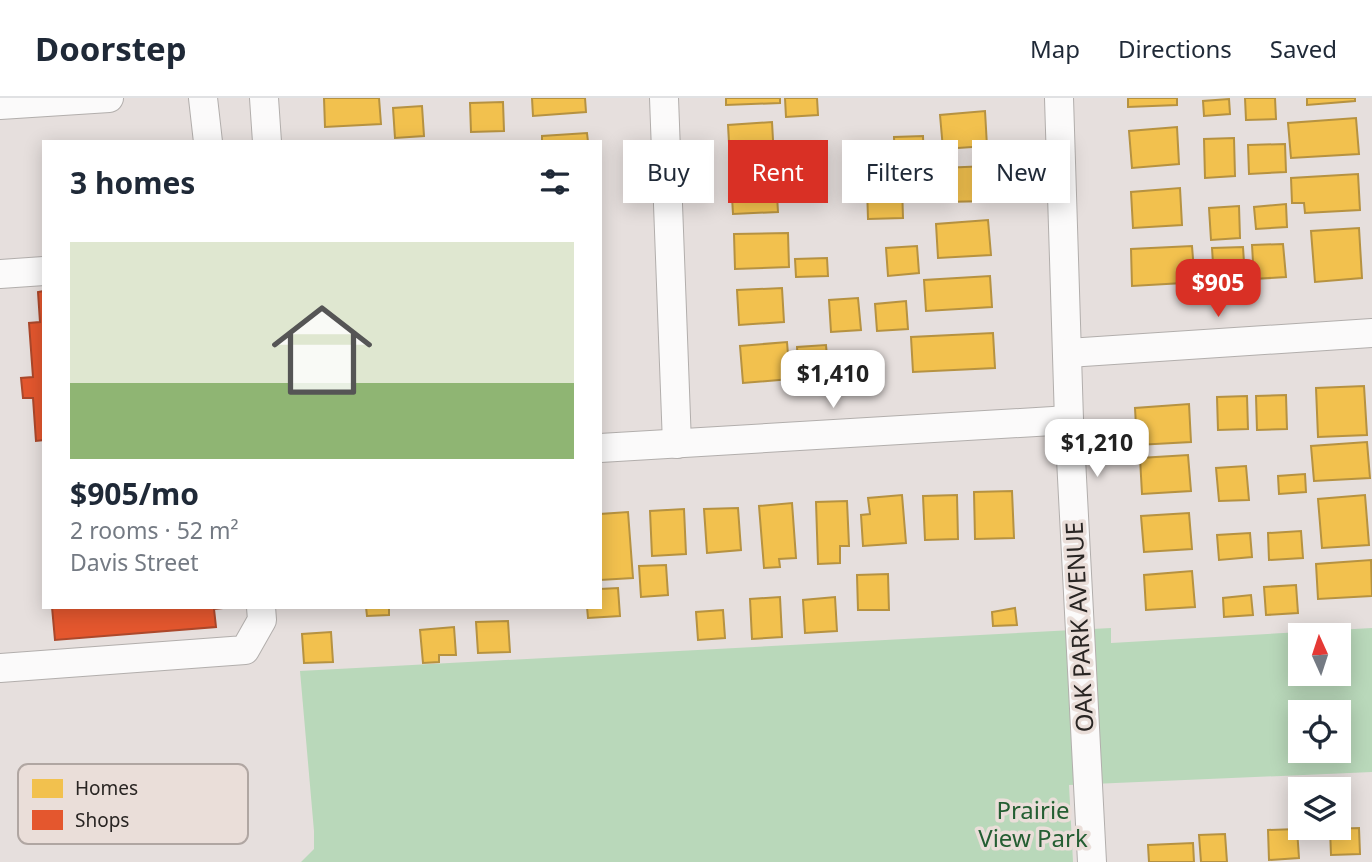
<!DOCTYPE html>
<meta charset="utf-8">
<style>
:root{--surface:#fff;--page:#f2f2f3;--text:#1f2937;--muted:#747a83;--line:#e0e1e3;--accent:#d93025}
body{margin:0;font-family:"Noto Sans",sans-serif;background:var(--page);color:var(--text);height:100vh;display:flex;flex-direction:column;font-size:26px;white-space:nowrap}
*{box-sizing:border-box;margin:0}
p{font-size:23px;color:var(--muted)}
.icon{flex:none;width:38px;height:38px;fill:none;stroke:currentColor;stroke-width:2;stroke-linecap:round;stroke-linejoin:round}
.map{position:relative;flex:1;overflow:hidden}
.sheet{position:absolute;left:42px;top:42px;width:560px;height:469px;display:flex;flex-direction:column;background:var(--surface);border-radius:0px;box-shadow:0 4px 18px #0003}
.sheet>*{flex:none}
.banner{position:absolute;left:623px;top:42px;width:644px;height:63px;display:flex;gap:14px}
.needle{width:46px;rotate:357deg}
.controls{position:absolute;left:1288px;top:525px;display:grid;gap:14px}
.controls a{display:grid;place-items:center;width:63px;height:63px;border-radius:0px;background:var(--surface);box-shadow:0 4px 18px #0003;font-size:35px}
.price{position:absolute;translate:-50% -60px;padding:0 16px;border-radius:14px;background:#fff;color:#222;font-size:23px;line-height:46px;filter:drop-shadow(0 2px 4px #0008)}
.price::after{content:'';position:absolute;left:50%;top:42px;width:21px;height:16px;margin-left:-10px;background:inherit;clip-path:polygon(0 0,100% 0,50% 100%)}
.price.on{background:var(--accent);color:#fff}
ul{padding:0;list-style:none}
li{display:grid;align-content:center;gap:14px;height:371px;padding:0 28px}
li+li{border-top:2px solid var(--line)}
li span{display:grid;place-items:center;height:217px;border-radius:0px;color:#555}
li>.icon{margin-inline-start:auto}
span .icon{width:126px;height:126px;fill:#fffc;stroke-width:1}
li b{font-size:30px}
h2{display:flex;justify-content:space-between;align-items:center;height:84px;padding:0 28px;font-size:30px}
.pill{padding:0 24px;border-radius:0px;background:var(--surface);box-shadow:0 4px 18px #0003;font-size:24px;line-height:63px}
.pill.on{background:var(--accent);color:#fff}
header{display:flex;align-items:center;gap:42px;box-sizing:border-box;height:98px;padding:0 35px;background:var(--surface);border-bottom:2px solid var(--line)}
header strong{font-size:33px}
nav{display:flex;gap:38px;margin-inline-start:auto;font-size:24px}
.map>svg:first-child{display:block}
.green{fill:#b9d8ba;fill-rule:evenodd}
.homes{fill:#f2c14e;stroke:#b69241;stroke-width:2}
.shops{fill:#e4572e;stroke:#ac482b;stroke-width:2}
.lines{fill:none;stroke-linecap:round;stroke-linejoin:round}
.minor-casing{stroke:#b2aeac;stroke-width:30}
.minor{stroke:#fbfafa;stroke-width:28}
.labels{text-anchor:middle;stroke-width:7;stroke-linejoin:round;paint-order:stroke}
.street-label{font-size:24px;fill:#292523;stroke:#eaded9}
.park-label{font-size:24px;fill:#245e32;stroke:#eaded9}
.key{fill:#eaded9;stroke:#b0a6a2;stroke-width:2}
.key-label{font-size:19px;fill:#292523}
</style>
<header>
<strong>Doorstep</strong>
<nav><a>Map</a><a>Directions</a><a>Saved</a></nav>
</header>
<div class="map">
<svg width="1372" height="764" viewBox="0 0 1372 764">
<rect width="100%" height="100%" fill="#e6dfdd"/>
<path class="green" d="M 1111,530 L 1111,545 L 1372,530 L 1372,674 L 1069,687 L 1073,764 L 301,764 L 314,751 L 314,733 L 300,573 ZM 1300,537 L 1339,537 L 1339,576 L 1300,576 ZM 1300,614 L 1339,614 L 1339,653 L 1300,653 Z"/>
<g class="homes">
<path d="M 324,0 L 379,0 L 381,26 L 325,29 Z"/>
<path d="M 532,0 L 585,0 L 586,14 L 533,18 Z"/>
<path d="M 726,0 L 780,0 L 780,5 L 726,7 Z"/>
<path d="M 785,0 L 817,0 L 818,17 L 786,19 Z"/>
<path d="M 1128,0 L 1177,0 L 1177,7 L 1128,9 Z"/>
<path d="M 1245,0 L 1275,0 L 1276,21 L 1246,22 Z"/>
<path d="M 1307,0 L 1355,0 L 1355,3 L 1307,7 Z"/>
<path d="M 1229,1 L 1230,16 L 1204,18 L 1203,3 Z"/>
<path d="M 503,4 L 504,33 L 471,34 L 470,5 Z"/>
<path d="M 422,8 L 424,38 L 395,40 L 393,10 Z"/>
<path d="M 985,13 L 987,48 L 943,51 L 940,17 Z"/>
<path d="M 1356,20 L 1359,56 L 1291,60 L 1288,25 Z"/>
<path d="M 772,24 L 774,60 L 730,63 L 728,27 Z"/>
<path d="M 1177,29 L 1179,66 L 1132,70 L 1129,33 Z"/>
<path d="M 587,35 L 588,44 L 542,44 L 542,38 Z"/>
<path d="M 923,38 L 924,66 L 895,67 L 894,39 Z"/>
<path d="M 1234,40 L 1235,78 L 1205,80 L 1204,41 Z"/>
<path d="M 1285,46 L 1286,74 L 1249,76 L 1248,47 Z"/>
<path d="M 813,54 L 814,70 L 786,72 L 785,55 Z"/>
<path d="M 988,68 L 989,103 L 943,104 L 941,70 Z"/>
<path d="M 1358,76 L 1360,112 L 1305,115 L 1304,105 L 1292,105 L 1291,80 Z"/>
<path d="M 776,80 L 778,114 L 733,116 L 731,82 Z"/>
<path d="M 902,88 L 903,120 L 868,121 L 867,89 Z"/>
<path d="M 1180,90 L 1182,127 L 1133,130 L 1131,94 Z"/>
<path d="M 1286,106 L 1287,129 L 1256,131 L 1254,109 Z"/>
<path d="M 1239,108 L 1240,140 L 1211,142 L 1209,110 Z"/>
<path d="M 988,122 L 991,157 L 938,160 L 936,126 Z"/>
<path d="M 1359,130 L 1362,180 L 1315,184 L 1311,133 Z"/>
<path d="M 788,135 L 789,169 L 735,171 L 734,136 Z"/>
<path d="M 1283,146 L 1286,179 L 1254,181 L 1252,147 Z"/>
<path d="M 917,148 L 919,175 L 888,178 L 886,150 Z"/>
<path d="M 1192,148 L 1194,173 L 1182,173 L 1183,185 L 1132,188 L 1131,151 Z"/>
<path d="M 1243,149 L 1245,180 L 1214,181 L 1212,150 Z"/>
<path d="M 827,160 L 828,178 L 796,179 L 795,161 Z"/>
<path d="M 990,178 L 992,209 L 926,213 L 924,182 Z"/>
<path d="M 782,190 L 784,224 L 739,227 L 737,192 Z"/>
<path d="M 858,200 L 861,232 L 831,234 L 829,202 Z"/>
<path d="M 906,203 L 908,231 L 877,233 L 875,206 Z"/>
<path d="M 993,235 L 995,270 L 913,274 L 911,239 Z"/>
<path d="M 787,244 L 790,281 L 743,285 L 740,248 Z"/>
<path d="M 826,247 L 829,280 L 799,283 L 797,249 Z"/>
<path d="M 1364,288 L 1367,337 L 1318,339 L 1316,290 Z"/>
<path d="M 1286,297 L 1287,331 L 1257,332 L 1256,298 Z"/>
<path d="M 1247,298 L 1248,331 L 1218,332 L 1217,299 Z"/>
<path d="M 1189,306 L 1191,344 L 1137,347 L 1135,310 Z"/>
<path d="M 1367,344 L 1370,380 L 1314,383 L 1311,348 Z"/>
<path d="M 1188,357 L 1191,393 L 1142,396 L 1140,360 Z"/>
<path d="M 1246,368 L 1249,402 L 1219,403 L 1216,370 Z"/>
<path d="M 1305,376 L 1306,394 L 1279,396 L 1278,378 Z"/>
<path d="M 1012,393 L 1014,440 L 975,441 L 974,394 Z"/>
<path d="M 902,397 L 906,445 L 863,448 L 861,417 L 870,416 L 868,400 Z"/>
<path d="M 957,397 L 958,441 L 925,442 L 923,398 Z"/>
<path d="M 1365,397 L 1369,447 L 1322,450 L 1318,401 Z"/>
<path d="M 847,403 L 849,448 L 840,448 L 840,465 L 818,466 L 816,404 Z"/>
<path d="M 792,405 L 796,460 L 779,461 L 780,469 L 764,470 L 759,408 Z"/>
<path d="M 738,410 L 741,452 L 707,455 L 704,411 Z"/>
<path d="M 684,411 L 686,456 L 652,458 L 650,413 Z"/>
<path d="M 628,414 L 633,480 L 600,482 L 600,416 Z"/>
<path d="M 1189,415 L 1192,451 L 1144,454 L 1141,418 Z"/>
<path d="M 1301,433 L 1303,460 L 1269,462 L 1268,435 Z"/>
<path d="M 1250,435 L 1252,459 L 1219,462 L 1217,437 Z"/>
<path d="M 1371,462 L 1372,498 L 1318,501 L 1316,466 Z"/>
<path d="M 666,467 L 668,497 L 641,499 L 639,468 Z"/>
<path d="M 1192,473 L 1195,509 L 1146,512 L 1144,477 Z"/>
<path d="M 888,476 L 889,512 L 858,512 L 857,477 Z"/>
<path d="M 1296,487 L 1298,515 L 1266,517 L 1264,489 Z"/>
<path d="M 618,490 L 620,518 L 588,520 L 587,509 L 600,509 L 600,491 Z"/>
<path d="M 1251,497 L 1253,517 L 1224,519 L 1223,500 Z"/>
<path d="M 780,499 L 782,539 L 752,541 L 750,501 Z"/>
<path d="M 835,499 L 837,533 L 805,535 L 803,502 Z"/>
<path d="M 366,509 L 389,509 L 389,517 L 367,518 Z"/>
<path d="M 1015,510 L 1017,527 L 993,528 L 992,514 Z"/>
<path d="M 723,512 L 725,540 L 698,542 L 696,514 Z"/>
<path d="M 508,523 L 510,554 L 478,555 L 476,524 Z"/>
<path d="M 454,529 L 456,557 L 439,557 L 439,564 L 423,565 L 420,532 Z"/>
<path d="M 331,534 L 333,564 L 304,565 L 302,536 Z"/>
<path d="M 1359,730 L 1360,756 L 1331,757 L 1330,731 Z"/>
<path d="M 1297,731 L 1299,760 L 1269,762 L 1268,732 Z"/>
<path d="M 1225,736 L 1227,764 L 1201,764 L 1199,737 Z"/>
<path d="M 1193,745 L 1194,764 L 1149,764 L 1148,747 Z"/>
</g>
<g class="shops">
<path d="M 44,193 L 44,342 L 36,343 L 33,300 L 23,300 L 21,280 L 33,279 L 29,225 L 40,224 L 38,194 Z"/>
<path d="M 52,509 L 232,509 L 214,511 L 216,529 L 55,542 Z"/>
</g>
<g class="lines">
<defs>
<g id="minor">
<path d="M 203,0 L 208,44"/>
<path d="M 264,0 L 267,44"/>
<path d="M 664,0 L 677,346"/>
<path d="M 1059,0 L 1069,322 L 1092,764"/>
<path d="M 0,7 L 109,0"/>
<path d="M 0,176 L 44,173"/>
<path d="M 1068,255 L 1372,235"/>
<path d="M 600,350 L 1069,322"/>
<path d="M 0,570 L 245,552 L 262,522 L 261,509"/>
</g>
</defs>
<use href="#minor" class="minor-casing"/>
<use href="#minor" class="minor"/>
</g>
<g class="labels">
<g class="street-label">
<text transform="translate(1080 529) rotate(-93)" y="8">OAK PARK AVENUE</text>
</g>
<g class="park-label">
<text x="1033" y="721">Prairie<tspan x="1033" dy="28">View Park</tspan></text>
</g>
</g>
<rect x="18" y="666" width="230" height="80" rx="10" class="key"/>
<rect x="32" y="681" width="31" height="19" fill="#f2c14e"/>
<rect x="32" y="712" width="31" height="20" fill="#e4572e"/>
<g class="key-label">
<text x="75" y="697">Homes</text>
<text x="75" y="729">Shops</text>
</g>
</svg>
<div class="controls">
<a><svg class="needle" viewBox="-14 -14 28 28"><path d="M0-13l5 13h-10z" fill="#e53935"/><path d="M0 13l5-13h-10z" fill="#747a83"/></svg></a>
<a><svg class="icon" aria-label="locate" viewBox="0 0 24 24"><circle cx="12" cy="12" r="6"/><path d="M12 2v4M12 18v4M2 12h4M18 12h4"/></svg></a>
<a><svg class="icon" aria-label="layers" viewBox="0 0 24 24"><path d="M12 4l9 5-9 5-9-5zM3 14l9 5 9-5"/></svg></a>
</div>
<b class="price on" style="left:1218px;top:221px">$905</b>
<b class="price" style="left:833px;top:312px">$1,410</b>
<b class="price" style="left:1097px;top:381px">$1,210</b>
<div class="banner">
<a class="pill">Buy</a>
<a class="pill on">Rent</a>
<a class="pill">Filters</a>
<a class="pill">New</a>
</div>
<section class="sheet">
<h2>3 homes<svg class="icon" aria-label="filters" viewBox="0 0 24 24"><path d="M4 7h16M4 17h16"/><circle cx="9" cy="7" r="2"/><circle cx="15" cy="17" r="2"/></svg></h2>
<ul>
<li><span style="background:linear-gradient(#dfe7d0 65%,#8fb573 0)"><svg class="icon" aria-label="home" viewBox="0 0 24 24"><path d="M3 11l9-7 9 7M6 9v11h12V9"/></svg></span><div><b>$905/mo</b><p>2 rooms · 52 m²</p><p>Davis Street</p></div></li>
</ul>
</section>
</div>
